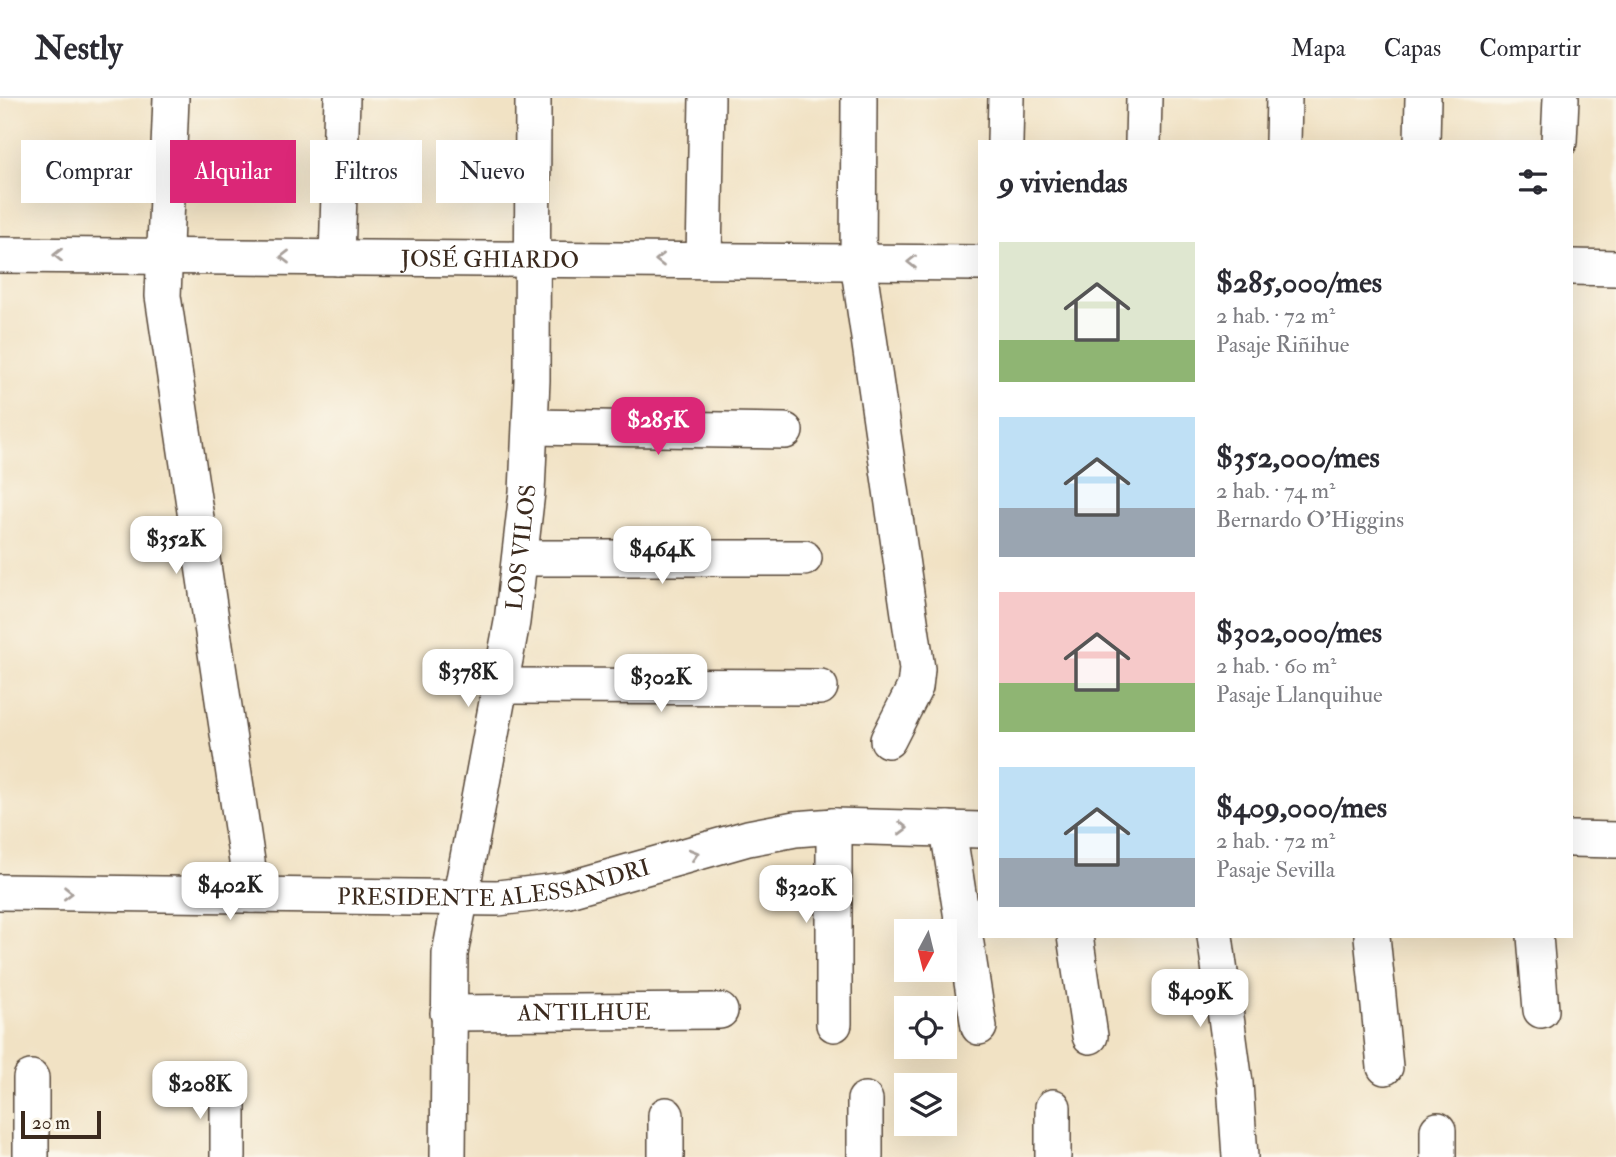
<!DOCTYPE html>
<html lang="es">
<meta charset="utf-8">
<style>
:root{--surface:#fff;--page:#f7f7f7;--text:#2b2b33;--muted:#7c7c81;--line:#e1e1e2;--accent:#db2777}
body{margin:0;font-family:"IM FELL Double Pica",serif;background:var(--page);color:var(--text);height:100vh;display:flex;flex-direction:column;font-size:26px;white-space:nowrap}
*{box-sizing:border-box;margin:0}
p{font-size:23px;color:var(--muted)}
.icon{flex:none;width:38px;height:38px;fill:none;stroke:currentColor;stroke-width:2;stroke-linecap:round;stroke-linejoin:round}
.map{position:relative;flex:1;overflow:hidden}
.panel{position:absolute;left:978px;top:42px;width:595px;height:798px;display:flex;flex-direction:column;background:var(--surface);border-radius:0px;box-shadow:0 7px 28px #0002}
.panel>*{flex:none}
.banner{position:absolute;left:21px;top:42px;width:665px;height:63px;display:flex;gap:14px}
.needle{width:46px;rotate:187deg}
.tools{position:absolute;left:894px;top:821px;display:grid;gap:14px}
.tools a{display:grid;place-items:center;width:63px;height:63px;border-radius:0px;background:var(--surface);box-shadow:0 7px 28px #0002;font-size:35px}
.scale{position:absolute;left:21px;bottom:18px;width:80px;box-sizing:border-box;padding-left:7px;border:4px solid #3b2a1e;border-top:0;font-size:19px;line-height:24px;white-space:nowrap;color:#3b2a1e;-webkit-text-stroke:5px #fbf7ec;paint-order:stroke}
.price{position:absolute;translate:-50% -60px;padding:0 16px;border-radius:14px;background:#fff;color:#222;font-size:23px;line-height:46px;filter:drop-shadow(0 2px 4px #0008)}
.price::after{content:'';position:absolute;left:50%;top:42px;width:21px;height:16px;margin-left:-10px;background:inherit;clip-path:polygon(0 0,100% 0,50% 100%)}
.price.selected{background:var(--accent);color:#fff}
ul{padding:0;list-style:none}
li{display:flex;align-items:center;gap:21px;height:175px;padding:0 21px}
li span{display:grid;place-items:center;flex:none;width:196px;height:140px;border-radius:0px;color:#555}
li>.icon{margin-inline-start:auto}
span .icon{width:84px;height:84px;fill:#fffc;stroke-width:1}
li b{font-size:30px}
h2{display:flex;justify-content:space-between;align-items:center;height:84px;padding:0 21px;font-size:30px}
.chip{padding:0 24px;border-radius:0px;background:var(--surface);box-shadow:0 7px 28px #0002;font-size:24px;line-height:63px}
.chip.selected{background:var(--accent);color:#fff}
header{display:flex;align-items:center;gap:42px;box-sizing:border-box;height:98px;padding:0 35px;background:var(--surface);border-bottom:2px solid var(--line)}
header strong{font-size:33px}
nav{display:flex;gap:38px;margin-inline-start:auto;font-size:24px}
.map>svg:first-child{display:block}
.lines{fill:none;stroke-linecap:round;stroke-linejoin:round}
.minor-casing{stroke:#564637;stroke-width:38}
.minor{stroke:#fff;stroke-width:35}
.oneway{stroke:#a79f9a}
.labels{text-anchor:middle;stroke-width:5;stroke-linejoin:round;paint-order:stroke}
.street-label{font-size:23px;fill:#3b2a1e;stroke:#fbf7ec}
</style>
<header>
<strong>Nestly</strong>
<nav><a>Mapa</a><a>Capas</a><a>Compartir</a></nav>
</header>
<div class="map">
<svg width="1616" height="1059" viewBox="0 0 1616 1059">
<rect width="100%" height="100%" fill="#fbf7ec"/>
<filter id="ink" filterUnits="userSpaceOnUse"><feTurbulence type="fractalNoise" baseFrequency=".0143" numOctaves="2"/><feDisplacementMap in="SourceGraphic" scale="14" xChannelSelector="R" yChannelSelector="G"/><feConvolveMatrix kernelMatrix="1 2 1 2 8 2 1 2 1" color-interpolation-filters="sRGB"/></filter>
<filter id="wash" filterUnits="userSpaceOnUse"><feTurbulence type="fractalNoise" baseFrequency=".00686" numOctaves="4" result="noise"/><feDisplacementMap in="SourceGraphic" scale="28" xChannelSelector="R" yChannelSelector="G"/><feGaussianBlur stdDeviation="1.57" result="paint"/><feColorMatrix in="noise" values="0 0 0 0 0 0 0 0 0 0 0 0 0 0 0 0 0 1.4 0 .05"/><feComposite in="paint" operator="in"/></filter>
<g filter="url(#wash)">
<rect width="100%" height="100%" fill="#f1e2c4"/>
</g>
<g filter="url(#ink)">
<g class="lines">
<defs>
<g id="minor">
<path d="M 171,0 L 163,198 L 252,797"/>
<path d="M 859,0 L 858,164 L 917,571 L 915,589 L 888,642"/>
<path d="M 1005,44 L 1006,0"/>
<path d="M 1143,44 L 1144,0"/>
<path d="M 1283,44 L 1284,0"/>
<path d="M 1422,44 L 1423,0"/>
<path d="M 1559,44 L 1561,0"/>
<path id="s1" d="M 0,157 L 980,165"/>
<path d="M 337,160 L 342,0"/>
<path d="M 704,162 L 707,0"/>
<path d="M 1572,169 L 1616,170"/>
<path d="M 531,329 L 785,333"/>
<path d="M 521,460 L 804,460"/>
<path d="M 501,588 L 820,589"/>
<path d="M 948,731 L 979,929"/>
<path d="M 1572,741 L 1616,742"/>
<path id="s2" d="M 0,794 L 498,800 L 565,792 L 748,740 L 795,731 L 834,728 L 980,732"/>
<path d="M 1075,838 L 1090,938"/>
<path d="M 1215,838 L 1235,985 L 1240,1059"/>
<path d="M 1372,838 L 1385,969"/>
<path d="M 1535,838 L 1541,912"/>
<path id="s3" d="M 448,915 L 720,913"/>
<path d="M 834,926 L 834,728"/>
<path d="M 31,980 L 31,1059"/>
<path d="M 228,988 L 228,1059"/>
<path d="M 666,1017 L 666,1059"/>
<path d="M 1438,1032 L 1438,1059"/>
<path id="s4" d="M 448,1059 L 450,856 L 512,524 L 527,394 L 532,282 L 533,0"/>
<path d="M 865,1059 L 865,1002"/>
<path d="M 1053,1059 L 1053,1009"/>
</g>
</defs>
<use href="#minor" class="minor-casing"/>
<use href="#minor" class="minor"/>
</g>
<defs><path id="oneway-chevron" d="M-2-3.5L2.5 0L-2 3.5" fill="none" stroke-width="1.6" stroke-linecap="round" stroke-linejoin="round" transform="scale(1.75)"/></defs>
<g class="oneway">
<use href="#oneway-chevron" transform="translate(58 157) rotate(-180)"/>
<use href="#oneway-chevron" transform="translate(285 159) rotate(-180)"/>
<use href="#oneway-chevron" transform="translate(660 162) rotate(-180)"/>
<use href="#oneway-chevron" transform="translate(912 164) rotate(-180)"/>
<use href="#oneway-chevron" transform="translate(903 730) rotate(1)"/>
<use href="#oneway-chevron" transform="translate(694 756) rotate(-17)"/>
<use href="#oneway-chevron" transform="translate(68 795) rotate(1)"/>
</g>
</g>
<g class="labels">
<g class="street-label">
<text dy="8" stroke="none"><textPath href="#s1" startOffset="490">JOSÉ GHIARDO</textPath></text>
<text dy="8" stroke="none"><textPath href="#s4" startOffset="616">LOS VILOS</textPath></text>
<text dy="8" stroke="none"><textPath href="#s2" startOffset="495">PRESIDENTE ALESSANDRI</textPath></text>
<text dy="8" stroke="none"><textPath href="#s3" startOffset="136">ANTILHUE</textPath></text>
</g>
</g>
</svg>
<div class="tools">
<a><svg class="needle" viewBox="-14 -14 28 28"><path d="M0-13l5 13h-10z" fill="#e53935"/><path d="M0 13l5-13h-10z" fill="#7c7c81"/></svg></a>
<a><svg class="icon" aria-label="locate" viewBox="0 0 24 24"><circle cx="12" cy="12" r="6"/><path d="M12 2v4M12 18v4M2 12h4M18 12h4"/></svg></a>
<a><svg class="icon" aria-label="layers" viewBox="0 0 24 24"><path d="M12 4l9 5-9 5-9-5zM3 14l9 5 9-5"/></svg></a>
</div>
<div class="scale">20 m</div>
<b class="price selected" style="left:658px;top:359px">$285K</b>
<b class="price" style="left:176px;top:478px">$352K</b>
<b class="price" style="left:662px;top:488px">$464K</b>
<b class="price" style="left:468px;top:611px">$378K</b>
<b class="price" style="left:661px;top:616px">$302K</b>
<b class="price" style="left:230px;top:824px">$402K</b>
<b class="price" style="left:806px;top:827px">$320K</b>
<b class="price" style="left:1200px;top:931px">$409K</b>
<b class="price" style="left:200px;top:1023px">$208K</b>
<div class="banner">
<a class="chip">Comprar</a>
<a class="chip selected">Alquilar</a>
<a class="chip">Filtros</a>
<a class="chip">Nuevo</a>
</div>
<section class="panel">
<h2>9 viviendas<svg class="icon" aria-label="filters" viewBox="0 0 24 24"><path d="M4 7h16M4 17h16"/><circle cx="9" cy="7" r="2"/><circle cx="15" cy="17" r="2"/></svg></h2>
<ul>
<li><span style="background:linear-gradient(#dfe7d0 70%,#8fb573 0)"><svg class="icon" aria-label="home" viewBox="0 0 24 24"><path d="M3 11l9-7 9 7M6 9v11h12V9"/></svg></span><div><b>$285,000/mes</b><p>2 hab. · 72 m²</p><p>Pasaje Riñihue</p></div></li>
<li><span style="background:linear-gradient(#bfe0f5 65%,#9aa5b1 0)"><svg class="icon" aria-label="home" viewBox="0 0 24 24"><path d="M3 11l9-7 9 7M6 9v11h12V9"/></svg></span><div><b>$352,000/mes</b><p>2 hab. · 74 m²</p><p>Bernardo O'Higgins</p></div></li>
<li><span style="background:linear-gradient(#f6c9c9 65%,#8fb573 0)"><svg class="icon" aria-label="home" viewBox="0 0 24 24"><path d="M3 11l9-7 9 7M6 9v11h12V9"/></svg></span><div><b>$302,000/mes</b><p>2 hab. · 60 m²</p><p>Pasaje Llanquihue</p></div></li>
<li><span style="background:linear-gradient(#bfe0f5 65%,#9aa5b1 0)"><svg class="icon" aria-label="home" viewBox="0 0 24 24"><path d="M3 11l9-7 9 7M6 9v11h12V9"/></svg></span><div><b>$409,000/mes</b><p>2 hab. · 72 m²</p><p>Pasaje Sevilla</p></div></li>
</ul>
</section>
</div>
